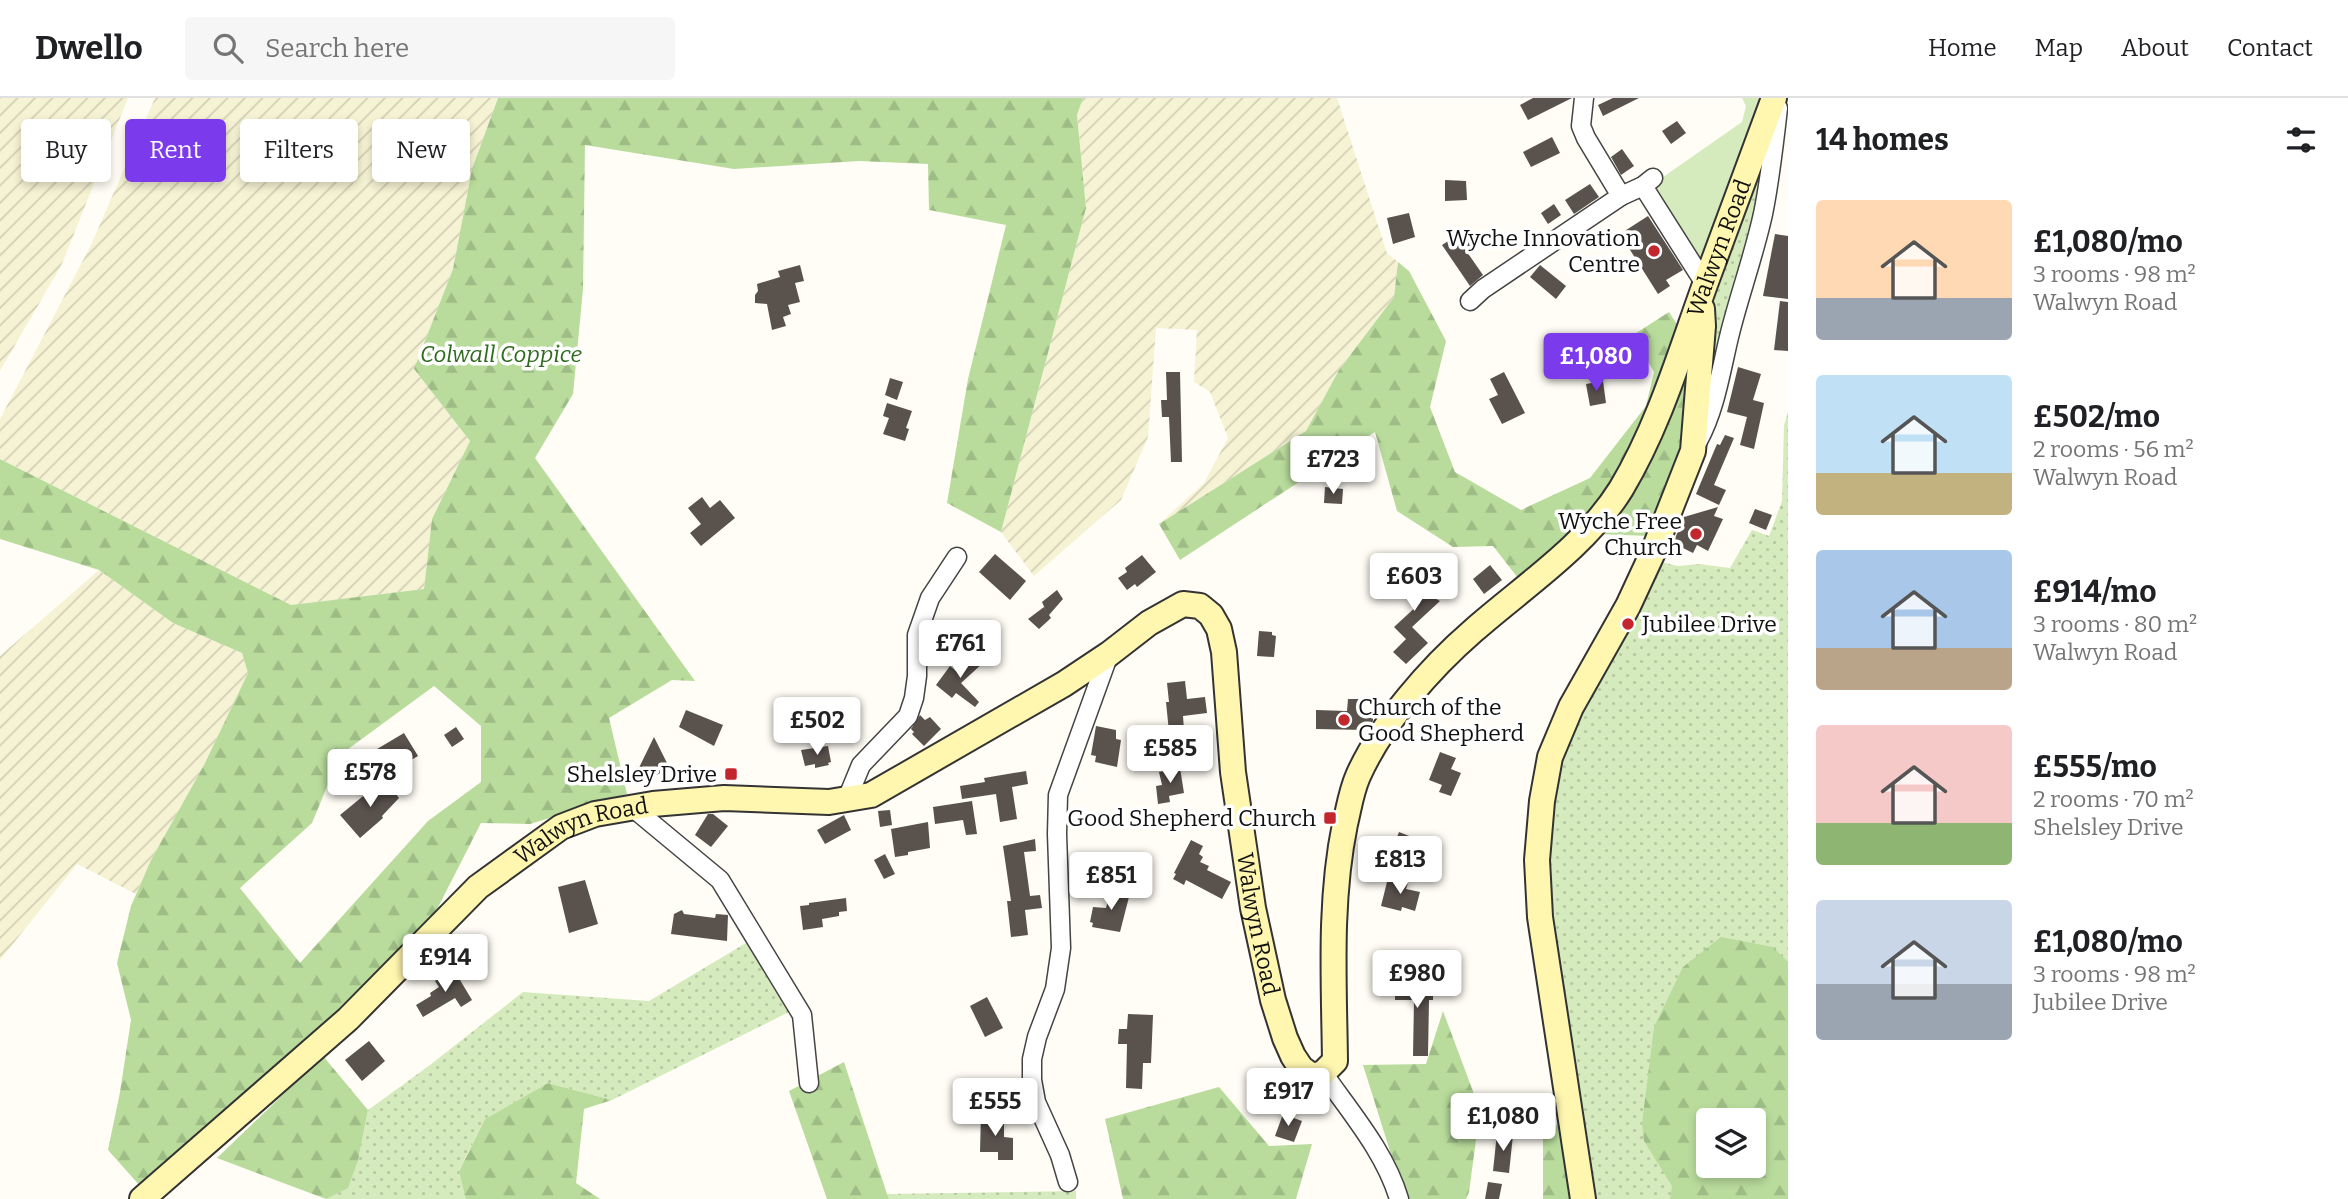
<!DOCTYPE html>
<meta charset="utf-8">
<style>
:root{--surface:#fff;--page:#f6f6f6;--text:#202124;--muted:#757577;--line:#e0e0e0;--accent:#7c3aed}
body{margin:0;font-family:Bitter,serif;background:var(--page);color:var(--text);height:100vh;display:flex;flex-direction:column;font-size:26px;white-space:nowrap}
*{box-sizing:border-box;margin:0}
p{font-size:23px;color:var(--muted)}
.icon{flex:none;width:38px;height:38px;fill:none;stroke:currentColor;stroke-width:2;stroke-linecap:round;stroke-linejoin:round}
.map{position:relative;flex:1;overflow:hidden}
.sheet{display:flex;flex-direction:column;background:var(--surface);width:560px}
.sheet>*{flex:none}
.top-card{position:absolute;left:21px;top:21px;width:665px;height:63px;display:flex;gap:14px}
.tools{position:absolute;left:1696px;top:1010px;display:grid;gap:14px}
.tools a{display:grid;place-items:center;width:70px;height:70px;border-radius:7px;background:var(--surface);box-shadow:0 4px 10px #0003;font-size:35px}
.price{position:absolute;translate:-50% -60px;padding:0 16px;border-radius:7px;background:#fff;color:#222;font-size:23px;line-height:46px;filter:drop-shadow(0 2px 4px #0008)}
.price::after{content:'';position:absolute;left:50%;top:42px;width:21px;height:16px;margin-left:-10px;background:inherit;clip-path:polygon(0 0,100% 0,50% 100%)}
.price.active{background:var(--accent);color:#fff}
ul{padding:0;list-style:none}
li{display:flex;align-items:center;gap:21px;height:175px;padding:0 28px}
li span{display:grid;place-items:center;flex:none;width:196px;height:140px;border-radius:7px;color:#555}
li>.icon{margin-inline-start:auto}
span .icon{width:84px;height:84px;fill:#fffc;stroke-width:1}
li b{font-size:30px}
h2{display:flex;justify-content:space-between;align-items:center;height:84px;padding:0 28px;font-size:30px}
.chip{padding:0 24px;border-radius:7px;background:var(--surface);box-shadow:0 4px 10px #0003;font-size:24px;line-height:63px}
.chip.active{background:var(--accent);color:#fff}
header{display:flex;align-items:center;gap:42px;box-sizing:border-box;height:98px;padding:0 35px;background:var(--surface);border-bottom:2px solid var(--line)}
header strong{font-size:33px}
nav{display:flex;gap:38px;margin-inline-start:auto;font-size:24px}
.search{width:490px;height:63px;background:var(--page);display:flex;align-items:center;gap:18px;box-sizing:border-box;padding:0 24px;border-radius:7px;color:var(--muted);font-size:26px}
main{display:flex;flex:1;min-height:0}
.map>svg:first-child{display:block}
.farmland{fill:url(#farmland-furrows)}
.grass{fill:url(#grass-dots);fill-rule:evenodd}
.forest{fill:url(#forest-firs);fill-rule:evenodd}
.park{fill:#d5ebbd}
.building{fill:#5a524d}
.lines{fill:none;stroke-linecap:round;stroke-linejoin:round}
.street-casing{stroke:#444;stroke-width:21}
.secondary-casing{stroke:#333;stroke-width:28}
.street{stroke:#fff;stroke-width:18}
.secondary{stroke:#fff6b0;stroke-width:24}
.poi-dot{fill:#c4262e;stroke:#fff;stroke-width:2.5}
.labels{text-anchor:middle;stroke-width:7;stroke-linejoin:round;paint-order:stroke}
.poi-label{font-size:23px;fill:#111;stroke:#fff;text-anchor:end}
.street-label{font-size:23px;fill:#111;stroke:#fff}
.park-label{font-size:23px;font-style:italic;fill:#2f6b1f;stroke:#fff}
</style>
<header>
<strong>Dwello</strong>
<div class="search"><svg class="icon" aria-label="search" viewBox="0 0 24 24"><circle cx="10" cy="10" r="6"/><path d="M15 15l6 6"/></svg>Search here</div>
<nav><a>Home</a><a>Map</a><a>About</a><a>Contact</a></nav>
</header>
<main>
<div class="map">
<svg width="1788" height="1101" viewBox="0 0 1788 1101">
<defs>
<pattern id="farmland-furrows" width="10" height="10" patternUnits="userSpaceOnUse" patternTransform="scale(1.75)"><rect width="10" height="10" fill="#f6f3d4"/><path d="M-1 1l2-2M0 10L10 0M9 11l2-2" fill="none" stroke="#d2cfb5"/></pattern>
<pattern id="grass-dots" width="8" height="8" patternUnits="userSpaceOnUse" patternTransform="scale(1.75)"><rect width="8" height="8" fill="#d5ebbd"/><path d="M2 2h.1M6 6h.1" fill="none" stroke="#b6c8a1" stroke-width="1.8" stroke-linecap="round"/></pattern>
<pattern id="forest-firs" width="22" height="20" patternUnits="userSpaceOnUse" patternTransform="scale(1.75)"><rect width="22" height="20" fill="#b9dc9c"/><path d="M5 1l3.5 6h-7zM16 11l3.5 6h-7z" fill="#9ebc85"/></pattern>
</defs>
<rect width="100%" height="100%" fill="#fffdf5"/>
<g class="farmland">
<path d="M 0,0 L 128,0 L 62,166 L 0,273 Z"/>
<path d="M 155,0 L 498,0 L 472,71 L 453,171 L 414,271 L 470,343 L 432,421 L 424,491 L 291,507 L 0,361 L 0,321 L 91,147 Z"/>
<path d="M 1083,0 L 1337,0 L 1387,155 L 1398,164 L 1394,199 L 1339,272 L 1306,333 L 1159,426 L 1204,385 L 1228,340 L 1210,294 L 1194,284 L 1197,232 L 1156,230 L 1148,339 L 1121,402 L 1034,478 L 1001,434 L 1086,110 L 1077,17 Z"/>
<path d="M 99,472 L 173,525 L 242,555 L 248,575 L 204,667 L 151,762 L 136,796 L 77,766 L 0,862 L 0,558 Z"/>
</g>
<g class="grass">
<path d="M 1768,44 L 1756,123 L 1707,305 L 1711,206 L 1731,140 Z"/>
<path d="M 1788,314 L 1788,1101 L 1582,1101 L 1538,742 L 1560,658 L 1649,461 L 1678,468 L 1699,466 L 1730,470 L 1752,432 L 1769,438 L 1782,403 L 1784,327 ZM 1708,1022 L 1754,1022 L 1754,1068 L 1708,1068 Z"/>
<path d="M 746,845 L 789,914 L 612,1002 L 548,985 L 485,1021 L 459,1072 L 467,1101 L 325,1101 L 348,1089 L 358,1063 L 368,1012 L 430,967 L 523,894 L 649,903 Z"/>
<path d="M 1076,1093 L 1076,1101 L 889,1101 L 887,1096 Z"/>
</g>
<g class="forest">
<path d="M 498,0 L 1083,0 L 1077,17 L 1086,110 L 1001,434 L 947,405 L 968,281 L 1006,127 L 929,112 L 928,66 L 859,63 L 734,71 L 585,47 L 583,191 L 573,296 L 535,360 L 695,583 L 672,582 L 609,620 L 627,696 L 530,726 L 481,725 L 430,825 L 232,1013 L 141,1089 L 108,1052 L 120,994 L 131,922 L 117,865 L 131,808 L 151,762 L 204,667 L 248,575 L 242,555 L 173,525 L 99,472 L 0,441 L 0,361 L 291,507 L 424,491 L 432,421 L 470,343 L 414,271 L 453,171 L 472,71 ZM 434,588 L 481,628 L 481,684 L 428,723 L 300,865 L 240,790 L 312,725 L 340,657 Z"/>
<path d="M 1398,164 L 1409,173 L 1446,243 L 1430,309 L 1455,374 L 1521,412 L 1590,380 L 1646,308 L 1654,274 L 1633,237 L 1669,214 L 1683,236 L 1691,259 L 1679,369 L 1651,438 L 1569,435 L 1518,480 L 1493,448 L 1453,449 L 1397,413 L 1375,334 L 1180,462 L 1159,426 L 1306,333 L 1339,272 L 1394,199 Z"/>
<path d="M 1721,839 L 1773,849 L 1788,864 L 1788,1101 L 1670,1101 L 1672,1088 L 1644,1043 L 1642,1025 L 1654,929 L 1683,869 ZM 1708,1022 L 1754,1022 L 1754,1068 L 1708,1068 Z"/>
<path d="M 1443,913 L 1480,1012 L 1469,1094 L 1466,1101 L 1405,1101 L 1363,967 L 1426,966 Z"/>
<path d="M 323,958 L 368,1012 L 358,1063 L 348,1090 L 326,1101 L 217,1060 Z"/>
<path d="M 844,964 L 887,1096 L 889,1101 L 827,1101 L 789,993 Z"/>
<path d="M 548,985 L 612,1002 L 584,1011 L 576,1085 L 600,1101 L 466,1101 L 459,1073 L 485,1021 Z"/>
<path d="M 1219,989 L 1269,1048 L 1312,1046 L 1296,1101 L 1123,1101 L 1105,1021 Z"/>
<path d="M 1560,1024 L 1573,1101 L 1543,1101 L 1543,1039 Z"/>
</g>
<path class="park" d="M 1742,0 L 1763,0 L 1702,163 L 1658,99 L 1654,87 L 1656,84 L 1742,24 L 1746,8 Z"/>
<g class="building">
<path d="M 1533,0 L 1572,0 L 1528,22 L 1520,7 Z"/>
<path d="M 1613,0 L 1639,0 L 1603,18 L 1598,7 Z"/>
<path d="M 1677,23 L 1686,35 L 1671,46 L 1662,33 Z"/>
<path d="M 1552,39 L 1560,55 L 1531,69 L 1523,54 Z"/>
<path d="M 1622,51 L 1634,68 L 1621,77 L 1611,59 Z"/>
<path d="M 1445,82 L 1466,83 L 1467,102 L 1445,103 Z"/>
<path d="M 1590,86 L 1599,99 L 1574,116 L 1565,102 Z"/>
<path d="M 1554,106 L 1561,117 L 1548,126 L 1541,115 Z"/>
<path d="M 1409,115 L 1415,139 L 1393,146 L 1387,120 Z"/>
<path d="M 1648,118 L 1683,172 L 1666,182 L 1670,188 L 1658,196 L 1620,136 Z"/>
<path d="M 1462,134 L 1473,150 L 1467,154 L 1483,177 L 1470,188 L 1442,147 Z"/>
<path d="M 1775,136 L 1788,138 L 1788,201 L 1763,198 Z"/>
<path d="M 800,167 L 804,183 L 795,185 L 800,204 L 788,207 L 791,216 L 783,219 L 786,228 L 772,232 L 767,206 L 755,205 L 755,197 L 758,193 L 757,186 L 780,179 L 778,173 Z"/>
<path d="M 1540,167 L 1566,188 L 1556,201 L 1530,179 Z"/>
<path d="M 1780,203 L 1788,204 L 1788,253 L 1774,252 Z"/>
<path d="M 1738,269 L 1761,276 L 1753,302 L 1764,305 L 1754,351 L 1740,347 L 1747,319 L 1727,314 Z"/>
<path d="M 1166,274 L 1180,274 L 1182,364 L 1171,364 L 1169,319 L 1162,319 L 1161,302 L 1167,302 Z"/>
<path d="M 1504,274 L 1525,315 L 1502,326 L 1489,301 L 1498,297 L 1490,281 Z"/>
<path d="M 890,280 L 903,284 L 897,302 L 885,297 Z"/>
<path d="M 1603,283 L 1606,305 L 1590,308 L 1586,286 Z"/>
<path d="M 887,305 L 912,313 L 906,330 L 909,331 L 905,343 L 883,336 L 889,320 L 883,318 Z"/>
<path d="M 1725,337 L 1734,340 L 1714,387 L 1726,392 L 1719,407 L 1696,396 L 1717,346 L 1720,347 Z"/>
<path d="M 1325,389 L 1343,391 L 1342,406 L 1324,405 Z"/>
<path d="M 702,399 L 710,410 L 720,402 L 735,420 L 701,448 L 690,435 L 701,426 L 688,410 Z"/>
<path d="M 1718,409 L 1714,418 L 1723,421 L 1708,453 L 1697,447 L 1693,455 L 1673,445 L 1684,419 Z"/>
<path d="M 1755,411 L 1772,417 L 1766,432 L 1749,425 Z"/>
<path d="M 995,456 L 1026,483 L 1010,502 L 979,474 Z"/>
<path d="M 1142,457 L 1156,474 L 1137,489 L 1135,486 L 1127,492 L 1118,480 L 1127,474 L 1125,470 Z"/>
<path d="M 1490,467 L 1502,482 L 1484,496 L 1473,481 Z"/>
<path d="M 1405,470 L 1435,484 L 1429,497 L 1440,503 L 1412,529 L 1428,545 L 1406,566 L 1393,554 L 1406,541 L 1394,529 L 1420,505 L 1394,492 Z"/>
<path d="M 1057,492 L 1063,501 L 1049,517 L 1051,520 L 1039,531 L 1028,521 L 1044,509 L 1046,513 L 1042,504 Z"/>
<path d="M 1259,533 L 1272,534 L 1272,537 L 1276,538 L 1274,559 L 1257,558 Z"/>
<path d="M 976,556 L 983,565 L 961,585 L 979,604 L 975,609 L 956,595 L 952,600 L 936,587 L 950,568 L 956,573 Z"/>
<path d="M 1185,583 L 1187,601 L 1205,599 L 1207,615 L 1183,618 L 1184,632 L 1169,634 L 1166,604 L 1169,604 L 1167,585 Z"/>
<path d="M 1348,601 L 1365,601 L 1365,613 L 1373,613 L 1373,623 L 1366,632 L 1316,631 L 1316,612 L 1347,613 Z"/>
<path d="M 686,612 L 723,627 L 714,648 L 679,629 Z"/>
<path d="M 920,617 L 925,622 L 930,619 L 941,631 L 924,648 L 912,636 L 914,634 L 911,631 Z"/>
<path d="M 1096,628 L 1116,632 L 1116,641 L 1121,642 L 1117,669 L 1095,664 L 1096,658 L 1091,657 Z"/>
<path d="M 456,629 L 464,641 L 452,649 L 444,637 Z"/>
<path d="M 404,635 L 418,658 L 406,665 L 399,654 L 375,668 L 367,657 Z"/>
<path d="M 654,639 L 670,671 L 656,677 L 651,672 L 633,682 Z"/>
<path d="M 828,648 L 831,664 L 828,665 L 829,667 L 815,670 L 815,666 L 805,668 L 801,652 Z"/>
<path d="M 1440,654 L 1456,660 L 1451,671 L 1461,675 L 1451,698 L 1439,694 L 1442,687 L 1429,682 Z"/>
<path d="M 1180,670 L 1184,695 L 1169,698 L 1170,704 L 1158,706 L 1156,688 L 1162,687 L 1159,674 Z"/>
<path d="M 1026,673 L 1028,686 L 1012,689 L 1017,721 L 1000,724 L 996,696 L 962,701 L 960,688 L 985,684 L 984,680 Z"/>
<path d="M 384,681 L 399,700 L 382,718 L 383,720 L 360,740 L 340,717 Z"/>
<path d="M 972,703 L 977,736 L 966,737 L 963,722 L 935,726 L 933,709 Z"/>
<path d="M 890,712 L 892,727 L 880,729 L 878,713 Z"/>
<path d="M 708,716 L 713,716 L 728,728 L 711,749 L 695,737 Z"/>
<path d="M 844,717 L 851,732 L 825,746 L 817,732 Z"/>
<path d="M 928,724 L 930,750 L 908,754 L 908,757 L 895,759 L 891,731 Z"/>
<path d="M 1399,734 L 1422,743 L 1416,758 L 1393,749 Z"/>
<path d="M 1035,741 L 1036,753 L 1024,754 L 1030,798 L 1040,797 L 1042,810 L 1025,812 L 1028,837 L 1011,839 L 1007,803 L 1011,803 L 1003,748 Z"/>
<path d="M 1191,742 L 1203,748 L 1199,756 L 1203,759 L 1200,764 L 1209,768 L 1207,772 L 1231,784 L 1222,801 L 1186,782 L 1184,787 L 1173,781 L 1176,776 L 1174,775 Z"/>
<path d="M 885,756 L 895,776 L 884,781 L 874,762 Z"/>
<path d="M 1388,780 L 1408,785 L 1406,791 L 1420,794 L 1415,813 L 1402,809 L 1401,813 L 1381,808 Z"/>
<path d="M 585,782 L 598,826 L 569,835 L 558,789 Z"/>
<path d="M 1111,791 L 1130,795 L 1120,834 L 1092,829 L 1093,825 L 1090,824 L 1093,809 L 1106,810 Z"/>
<path d="M 846,800 L 847,813 L 839,814 L 839,818 L 822,821 L 823,829 L 803,832 L 800,808 L 809,807 L 809,805 Z"/>
<path d="M 682,812 L 684,816 L 715,820 L 716,816 L 728,817 L 727,843 L 671,836 L 674,816 Z"/>
<path d="M 454,872 L 472,902 L 461,909 L 455,900 L 423,919 L 416,907 L 431,898 L 430,895 L 439,889 L 435,883 Z"/>
<path d="M 1395,879 L 1418,879 L 1418,888 L 1433,888 L 1433,902 L 1429,902 L 1428,958 L 1413,958 L 1414,902 L 1395,902 Z"/>
<path d="M 987,899 L 1003,930 L 985,939 L 970,908 Z"/>
<path d="M 1128,916 L 1153,917 L 1151,965 L 1143,965 L 1142,991 L 1126,990 L 1127,946 L 1118,946 L 1119,931 L 1127,931 Z"/>
<path d="M 369,943 L 385,963 L 362,983 L 345,962 Z"/>
<path d="M 981,1015 L 994,1015 L 994,1025 L 1004,1025 L 1004,1039 L 1013,1040 L 1013,1062 L 998,1062 L 998,1054 L 980,1054 Z"/>
<path d="M 1283,1016 L 1302,1023 L 1294,1044 L 1275,1038 Z"/>
<path d="M 1497,1035 L 1513,1037 L 1509,1075 L 1493,1073 Z"/>
<path d="M 1488,1084 L 1502,1086 L 1499,1101 L 1485,1101 Z"/>
</g>
<g class="lines">
<defs>
<g id="street">
<path d="M 1584,0 L 1581,28 L 1586,40 L 1621,98"/>
<path d="M 1643,88 L 1700,178 L 1706,183"/>
<path d="M 1470,203 L 1483,191 L 1621,98 L 1643,88 L 1653,80"/>
<path d="M 1698,343 C 1716,310 1721,271 1730,235 C 1740,195 1754,157 1763,116 C 1770,82 1774,46 1778,10"/>
<path d="M 847,701 L 861,667 L 908,618 L 914,600 L 917,578 L 917,537 L 930,500 L 957,459"/>
<path d="M 632,709 L 720,782 L 802,917 L 809,985"/>
<path d="M 1323,975 C 1351,1015 1385,1054 1399,1101"/>
<path d="M 1068,1084 L 1060,1057 L 1036,1004 L 1032,982 L 1032,961 L 1037,939 L 1055,891 L 1061,850 L 1057,736 L 1058,697 L 1109,556"/>
</g>
<g id="secondary">
<path id="s1" d="M 142,1101 L 348,921 L 478,789 L 561,729 L 595,716 L 653,706 L 724,700 L 829,704 L 871,697 L 1064,586 L 1109,556 L 1149,525 L 1183,506 L 1200,508 L 1211,517 L 1219,531 L 1224,554 L 1233,674 L 1253,810 L 1273,902 L 1285,940 L 1293,958 L 1301,970 L 1312,978 L 1323,975 L 1335,963 C 1334,884 1329,804 1345,726 C 1349,710 1351,694 1358,678 C 1381,626 1430,570 1474,532 C 1524,488 1585,449 1621,391 C 1660,326 1681,252 1707,181 C 1729,121 1752,61 1774,0"/>
<path d="M 1583,1101 L 1540,819 L 1537,762 L 1542,703 L 1550,659 L 1571,609 L 1628,508 L 1654,452 L 1693,353 L 1703,228 L 1702,211"/>
</g>
</defs>
<use href="#street" class="street-casing"/>
<use href="#secondary" class="secondary-casing"/>
<use href="#street" class="street"/>
<use href="#secondary" class="secondary"/>
</g>
<g class="poi-dot">
<circle cx="1654" cy="153" r="7"/>
<circle cx="1696" cy="436" r="7"/>
<circle cx="1628" cy="526" r="7"/>
<circle cx="1344" cy="622" r="7"/>
<rect x="724" y="669" width="14" height="14" rx="3.5"/>
<rect x="1323" y="713" width="14" height="14" rx="3.5"/>
</g>
<g class="labels">
<g class="poi-label">
<text x="1640" y="148">Wyche Innovation<tspan x="1640" dy="26">Centre</tspan></text>
<text x="1682" y="431">Wyche Free<tspan x="1682" dy="26">Church</tspan></text>
<text x="1642" y="534" text-anchor="start">Jubilee Drive</text>
<text x="1358" y="617" text-anchor="start">Church of the<tspan x="1358" dy="26">Good Shepherd</tspan></text>
<text x="717" y="684">Shelsley Drive</text>
<text x="1316" y="728">Good Shepherd Church</text>
</g>
<g class="street-label">
<text dy="8" stroke="none"><textPath href="#s1" startOffset="2721">Walwyn Road</textPath></text>
<text dy="8" stroke="none"><textPath href="#s1" startOffset="579">Walwyn Road</textPath></text>
<text dy="8" stroke="none"><textPath href="#s1" startOffset="1587">Walwyn Road</textPath></text>
</g>
<g class="park-label">
<text x="501" y="264">Colwall Coppice</text>
</g>
</g>
</svg>
<div class="tools">
<a><svg class="icon" aria-label="layers" viewBox="0 0 24 24"><path d="M12 4l9 5-9 5-9-5zM3 14l9 5 9-5"/></svg></a>
</div>
<b class="price active" style="left:1596px;top:295px">£1,080</b>
<b class="price" style="left:1333px;top:398px">£723</b>
<b class="price" style="left:1414px;top:515px">£603</b>
<b class="price" style="left:960px;top:582px">£761</b>
<b class="price" style="left:817px;top:659px">£502</b>
<b class="price" style="left:1170px;top:687px">£585</b>
<b class="price" style="left:370px;top:711px">£578</b>
<b class="price" style="left:1400px;top:798px">£813</b>
<b class="price" style="left:1111px;top:814px">£851</b>
<b class="price" style="left:445px;top:896px">£914</b>
<b class="price" style="left:1417px;top:912px">£980</b>
<b class="price" style="left:1288px;top:1030px">£917</b>
<b class="price" style="left:995px;top:1040px">£555</b>
<b class="price" style="left:1503px;top:1055px">£1,080</b>
<div class="top-card">
<a class="chip">Buy</a>
<a class="chip active">Rent</a>
<a class="chip">Filters</a>
<a class="chip">New</a>
</div>
</div>
<section class="sheet">
<h2>14 homes<svg class="icon" aria-label="filters" viewBox="0 0 24 24"><path d="M4 7h16M4 17h16"/><circle cx="9" cy="7" r="2"/><circle cx="15" cy="17" r="2"/></svg></h2>
<ul>
<li><span style="background:linear-gradient(#ffd9b3 70%,#9aa5b1 0)"><svg class="icon" aria-label="home" viewBox="0 0 24 24"><path d="M3 11l9-7 9 7M6 9v11h12V9"/></svg></span><div><b>£1,080/mo</b><p>3 rooms · 98 m²</p><p>Walwyn Road</p></div></li>
<li><span style="background:linear-gradient(#bfe0f5 70%,#c2b280 0)"><svg class="icon" aria-label="home" viewBox="0 0 24 24"><path d="M3 11l9-7 9 7M6 9v11h12V9"/></svg></span><div><b>£502/mo</b><p>2 rooms · 56 m²</p><p>Walwyn Road</p></div></li>
<li><span style="background:linear-gradient(#a9c7e8 70%,#b9a48a 0)"><svg class="icon" aria-label="home" viewBox="0 0 24 24"><path d="M3 11l9-7 9 7M6 9v11h12V9"/></svg></span><div><b>£914/mo</b><p>3 rooms · 80 m²</p><p>Walwyn Road</p></div></li>
<li><span style="background:linear-gradient(#f6c9c9 70%,#8fb573 0)"><svg class="icon" aria-label="home" viewBox="0 0 24 24"><path d="M3 11l9-7 9 7M6 9v11h12V9"/></svg></span><div><b>£555/mo</b><p>2 rooms · 70 m²</p><p>Shelsley Drive</p></div></li>
<li><span style="background:linear-gradient(#c9d6e8 60%,#9aa5b1 0)"><svg class="icon" aria-label="home" viewBox="0 0 24 24"><path d="M3 11l9-7 9 7M6 9v11h12V9"/></svg></span><div><b>£1,080/mo</b><p>3 rooms · 98 m²</p><p>Jubilee Drive</p></div></li>
</ul>
</section>
</main>
